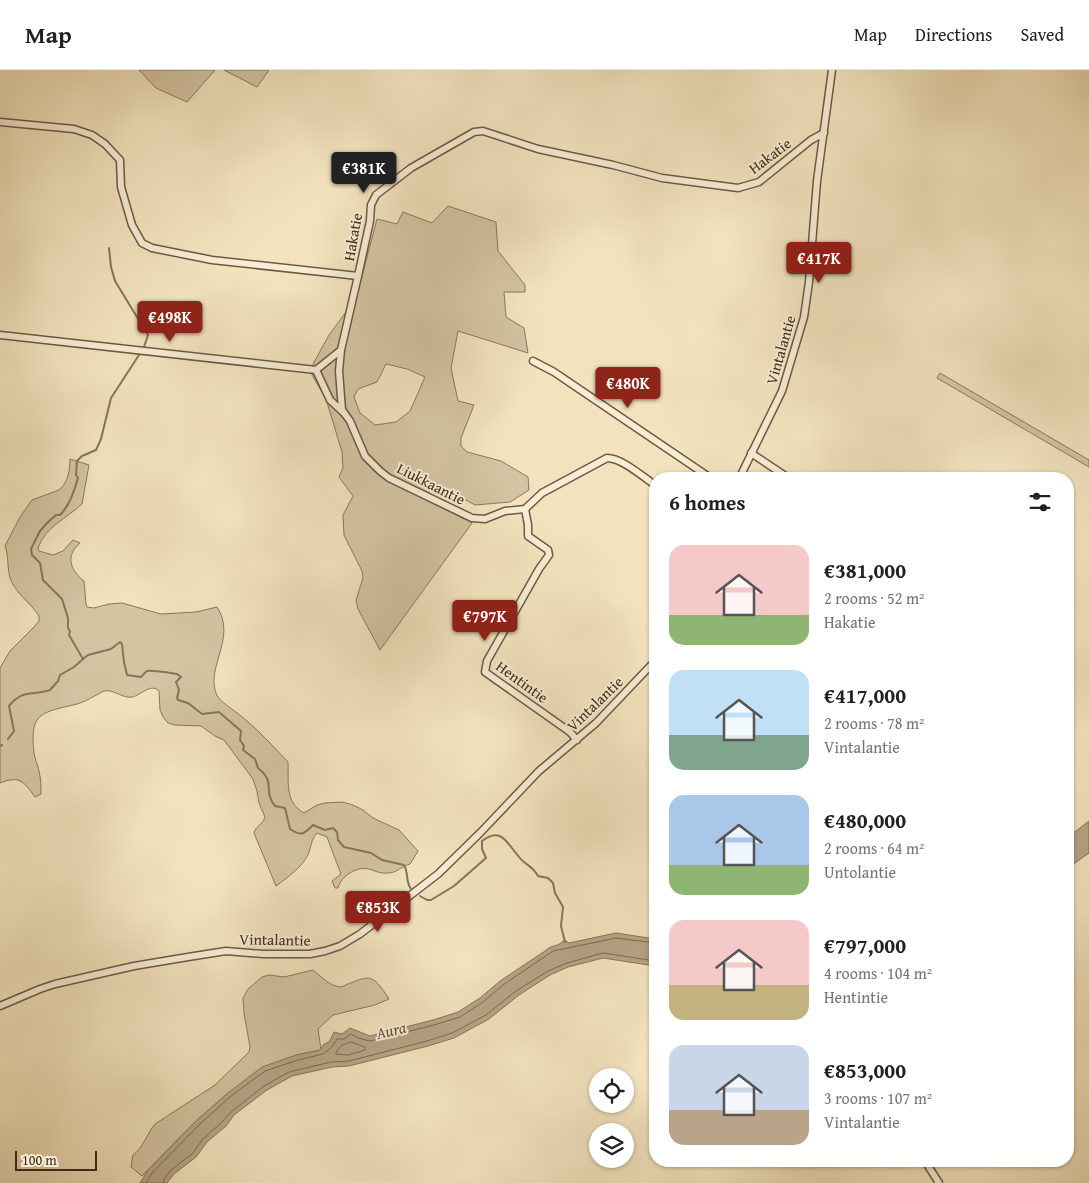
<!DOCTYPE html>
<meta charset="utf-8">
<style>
:root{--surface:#fff;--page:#f6f6f6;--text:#202124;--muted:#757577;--line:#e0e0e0;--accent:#8f2418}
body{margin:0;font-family:"Gentium Book Plus",serif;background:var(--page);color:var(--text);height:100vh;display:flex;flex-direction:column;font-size:19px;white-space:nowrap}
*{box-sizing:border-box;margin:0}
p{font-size:16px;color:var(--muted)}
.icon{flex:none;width:28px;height:28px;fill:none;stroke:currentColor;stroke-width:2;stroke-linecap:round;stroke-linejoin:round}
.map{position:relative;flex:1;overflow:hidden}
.drawer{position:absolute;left:649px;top:402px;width:425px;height:695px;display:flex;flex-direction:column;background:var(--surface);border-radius:20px;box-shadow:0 1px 4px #0004}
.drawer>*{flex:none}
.buttons{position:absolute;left:589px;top:998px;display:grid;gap:10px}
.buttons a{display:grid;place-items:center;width:45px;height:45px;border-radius:50%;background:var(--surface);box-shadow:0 1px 4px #0004;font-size:25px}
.scale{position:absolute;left:15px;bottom:12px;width:82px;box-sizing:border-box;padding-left:5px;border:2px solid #412c19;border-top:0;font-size:14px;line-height:18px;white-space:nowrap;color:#412c19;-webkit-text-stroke:4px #f7edd5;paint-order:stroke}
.price{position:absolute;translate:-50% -42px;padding:0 11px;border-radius:5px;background:var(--accent);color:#fff;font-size:16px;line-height:32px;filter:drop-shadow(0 1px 2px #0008)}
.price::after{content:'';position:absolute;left:50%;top:30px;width:15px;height:11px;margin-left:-8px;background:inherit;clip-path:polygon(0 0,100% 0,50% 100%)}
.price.current{background:#222;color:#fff}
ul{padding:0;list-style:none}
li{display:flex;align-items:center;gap:15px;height:125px;padding:0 20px}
li span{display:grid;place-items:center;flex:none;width:140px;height:100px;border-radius:15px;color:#555}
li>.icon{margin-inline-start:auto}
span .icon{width:60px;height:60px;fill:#fffc;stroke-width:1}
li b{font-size:21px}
h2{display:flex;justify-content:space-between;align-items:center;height:60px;padding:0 20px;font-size:21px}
header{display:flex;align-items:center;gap:30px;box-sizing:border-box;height:70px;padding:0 25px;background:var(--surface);border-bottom:1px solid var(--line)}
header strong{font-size:24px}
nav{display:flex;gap:28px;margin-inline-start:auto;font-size:18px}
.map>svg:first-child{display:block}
.green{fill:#d4c4a2;stroke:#8a785e;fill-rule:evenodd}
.water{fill:#b6a586;stroke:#87755a}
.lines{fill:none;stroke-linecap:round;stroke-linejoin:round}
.shore{stroke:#7c6850;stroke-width:1}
.stream{stroke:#87755a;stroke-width:2}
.minor-casing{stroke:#6d5a42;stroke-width:9}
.minor{stroke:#f7edd5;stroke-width:6}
.labels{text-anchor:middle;stroke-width:4;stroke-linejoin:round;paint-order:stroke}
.street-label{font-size:15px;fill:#412c19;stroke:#f7edd5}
.water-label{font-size:16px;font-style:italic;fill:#64503a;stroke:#f7edd5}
</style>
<header>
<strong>Map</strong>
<nav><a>Map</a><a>Directions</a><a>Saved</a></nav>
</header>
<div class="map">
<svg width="1089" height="1113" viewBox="0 0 1089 1113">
<rect width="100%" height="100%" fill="#f2e3be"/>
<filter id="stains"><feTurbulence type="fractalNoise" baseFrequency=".004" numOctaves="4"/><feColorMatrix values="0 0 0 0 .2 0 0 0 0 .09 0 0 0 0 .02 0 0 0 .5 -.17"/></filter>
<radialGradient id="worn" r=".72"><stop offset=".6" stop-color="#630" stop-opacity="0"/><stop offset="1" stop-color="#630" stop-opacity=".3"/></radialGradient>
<g class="green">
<path d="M 139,0 L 215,0 L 187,32 L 156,18 Z"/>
<path d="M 224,0 L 269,0 L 257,17 Z"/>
<path d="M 448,136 L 496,152 L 498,181 L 525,215 L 525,222 L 504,222 L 506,247 L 524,258 L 528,283 L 458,261 L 451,298 L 458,331 L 474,335 L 461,368 L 461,376 L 467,382 L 501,391 L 528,407 L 529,420 L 510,432 L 475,435 L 437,414 L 423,428 L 472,453 L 380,580 L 358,539 L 356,530 L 363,508 L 362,501 L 344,465 L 343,445 L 353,426 L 339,407 L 343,398 L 342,382 L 326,329 L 312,305 L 313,294 L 329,265 L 354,231 L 361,210 L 377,149 L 397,154 L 403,142 L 432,153 ZM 386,294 L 407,299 L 425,307 L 410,341 L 396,352 L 375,355 L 360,343 L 354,327 L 358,319 L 377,312 Z"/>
<path d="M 940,303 L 1089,390 L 1089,397 L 937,308 Z"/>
<path d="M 70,389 L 89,395 L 82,434 C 67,448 45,457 38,478 L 39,481 L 53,485 L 63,481 L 73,470 L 80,473 C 65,486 70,500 84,511 L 86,534 L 87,537 L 94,538 L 109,534 L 122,533 L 161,544 L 196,542 L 217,537 C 237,567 206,597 216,623 C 218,629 224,633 229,637 C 252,653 269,672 288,692 C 289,711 284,732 304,743 L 317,735 L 325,733 L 342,732 L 353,735 L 363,740 L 373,748 L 399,760 L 418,781 L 410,794 C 402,796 397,803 388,803 C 381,804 376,801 369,799 C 357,796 341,806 338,818 L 335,818 L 332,811 L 341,804 L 327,767 L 317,763 C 311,769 311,778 308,785 C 301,798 288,807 276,816 L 254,763 C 255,757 263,754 265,747 L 259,733 L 257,721 L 253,709 L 224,670 L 215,666 L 201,656 L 175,655 L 168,653 L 163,647 L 160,640 L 159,621 C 151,613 142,624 133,627 C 122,629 115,619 104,621 C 94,626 84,633 73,635 C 38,643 30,645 34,683 C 35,690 38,695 39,701 C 41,709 41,717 41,724 L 35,727 C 24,712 20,705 0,713 L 0,598 L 10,581 L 35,556 L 39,551 L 39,546 C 31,533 15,523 10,508 C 7,497 9,487 5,476 L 20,447 L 32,430 L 59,420 C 68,413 70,400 70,389 Z"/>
<path d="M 313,900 C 322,907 329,916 341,917 C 370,905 372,902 389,929 L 375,935 L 333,945 L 318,959 L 321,980 L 296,985 L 228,1023 L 196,1051 L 142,1106 L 131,1097 L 133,1085 C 143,1078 147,1064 155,1054 L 215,1015 L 249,982 L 250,977 L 244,943 L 243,928 L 248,919 L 262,907 L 269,905 L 284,907 Z"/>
</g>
<g class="water">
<path d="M 1089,751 L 1089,783 L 1068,798 L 1068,767 Z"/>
<path d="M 616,863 L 655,869 L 655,896 L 603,888 L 568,897 L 550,905 L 519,925 L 489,949 L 454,968 L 428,976 L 349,996 L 332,997 L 292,1006 L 267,1020 L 234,1045 L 226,1056 L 207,1072 L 196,1087 L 174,1104 L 167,1113 L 140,1113 L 148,1100 L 196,1051 L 228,1023 L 262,997 L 296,985 L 320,980 L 324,974 L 329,972 L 334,962 L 342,964 L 350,958 L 370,966 L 433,950 L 458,942 L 480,928 L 500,911 L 545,881 C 552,874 559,877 564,870 L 569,873 Z"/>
</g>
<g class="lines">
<g class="shore">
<path d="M 351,972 L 365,977 L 365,980 L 348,985 L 336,984 L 336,982 L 341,976 Z"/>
<path d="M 146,1113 L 152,1103 L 200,1054 L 231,1026 L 265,1001 L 298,990 L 323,984 L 333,976 L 337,969 L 344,969 L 351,964 L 358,968 L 370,971 L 434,955 L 460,947 L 483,932 L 503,915 L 553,881 L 616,868 L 655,873"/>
<path d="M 163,1113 L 164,1109 L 171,1100 L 192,1084 L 203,1069 L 222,1052 L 231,1042 L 264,1016 L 289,1002 L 331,992 L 349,991 L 427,971 L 452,963 L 486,945 L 516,921 L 548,901 L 567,893 L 603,883 L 655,891"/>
</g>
<g class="stream">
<path d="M 109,178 L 111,197 L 115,211 L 148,265 L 144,277"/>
<path d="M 83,589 L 69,565 L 70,561 L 68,558 L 68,548 L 62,529 L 43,510 L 40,493 L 32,485 L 31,479 L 40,461 L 46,454 L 56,445 L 60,445 C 70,435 74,421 78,408 L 76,405 L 77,391 L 82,386 L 96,380 L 101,369 L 111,328 L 139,285"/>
<path d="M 8,669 L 14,661 L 9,636 C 23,619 31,626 50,620 L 58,611 L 60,605 L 74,597 L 83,589 L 88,585 L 111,579 L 120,572 L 122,574 L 124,592 L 127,605 L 141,607 C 143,605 145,602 147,601 C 150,600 172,603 177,604 L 181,607 L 176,612 L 179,620 L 177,628 L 178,630 L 188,633 L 202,644 L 219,642 L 241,661 L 240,670 L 244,676 L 243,680 L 255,689 L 258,698 C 277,713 262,720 275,736 L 285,738 L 290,759 C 302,767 304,764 313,755 L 325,760 L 333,758 L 337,762 L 338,770 L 344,777 L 371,783 L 382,790 L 404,795 C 409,803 405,811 411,819"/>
<path d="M 0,676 L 2,675"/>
<path d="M 420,826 L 427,830 L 431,830 L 454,816 L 486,788 L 482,779 L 482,771 C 501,756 507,773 519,787 C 526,796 532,795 538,806 L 548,808 L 553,813 L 555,823 L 563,837 L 561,856 L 565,872"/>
</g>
<defs>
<g id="minor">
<path d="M 0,52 L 74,59 L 92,65 L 105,74 L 120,90 L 121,117 L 132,155 L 142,173 L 152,178 L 212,190 L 358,206 L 370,151 L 371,135 L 376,125 L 411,98 L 474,62 L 483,61 L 538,79 L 613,95 L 662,108 L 738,118 L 759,112 L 811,70 L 824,63"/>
<path d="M 358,206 L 341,280 L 339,301 L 342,340 L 350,351 L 365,386 L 380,401 L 389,408 L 472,448 L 485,449 L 505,441 L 525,439 L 542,423 L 607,388 C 622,388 643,407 655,415"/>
<path d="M 0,265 L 316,300 L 341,280"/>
<path d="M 533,291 L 554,302 L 712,409"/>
<path d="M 316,300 L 330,330 L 344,343"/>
<path d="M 751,383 L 790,409"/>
<path d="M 739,409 L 782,321 L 804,247 L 809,212 L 817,111 L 832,0"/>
<path d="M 525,439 L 528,455 L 528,466 L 548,480 L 549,485 L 539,499 L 487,591 L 485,602 L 570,662 L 577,670"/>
<path d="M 0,936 L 40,919 L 55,914 L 134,896 L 188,887 L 226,881 L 263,884 L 310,884 L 325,881 L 340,876 L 360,864 L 438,804 L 480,763 L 539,701 L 596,653 L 655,591"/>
<path d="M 925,1091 L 939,1113"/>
</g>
</defs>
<use href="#minor" class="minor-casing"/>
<use href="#minor" class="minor"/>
</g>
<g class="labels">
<g class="street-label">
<text transform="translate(770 86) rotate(-37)" y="5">Hakatie</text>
<text transform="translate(353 167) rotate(-80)" y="5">Hakatie</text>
<text transform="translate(781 280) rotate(-74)" y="5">Vintalantie</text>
<text transform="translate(431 414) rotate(27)" y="5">Liukkaantie</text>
<text transform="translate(522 612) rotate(36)" y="5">Hentintie</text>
<text transform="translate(595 634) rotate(-44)" y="5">Vintalantie</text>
<text transform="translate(275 870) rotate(1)" y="5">Vintalantie</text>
</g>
<g class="water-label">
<text transform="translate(391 960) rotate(-13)" y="6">Aura</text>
</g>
</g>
<rect width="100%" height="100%" filter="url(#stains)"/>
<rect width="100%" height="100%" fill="url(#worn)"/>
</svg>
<div class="buttons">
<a><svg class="icon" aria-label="locate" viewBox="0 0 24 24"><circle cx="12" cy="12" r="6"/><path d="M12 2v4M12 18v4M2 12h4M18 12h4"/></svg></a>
<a><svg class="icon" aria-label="layers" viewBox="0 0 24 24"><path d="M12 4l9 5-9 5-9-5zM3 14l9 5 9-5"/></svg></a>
</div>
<div class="scale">100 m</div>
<b class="price current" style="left:364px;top:124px">€381K</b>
<b class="price" style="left:819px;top:214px">€417K</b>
<b class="price" style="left:170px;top:273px">€498K</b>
<b class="price" style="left:628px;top:339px">€480K</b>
<b class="price" style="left:485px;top:572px">€797K</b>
<b class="price" style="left:378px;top:863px">€853K</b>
<section class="drawer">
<h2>6 homes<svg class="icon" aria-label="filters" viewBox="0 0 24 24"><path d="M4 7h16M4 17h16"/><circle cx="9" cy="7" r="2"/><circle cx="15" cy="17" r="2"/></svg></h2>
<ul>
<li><span style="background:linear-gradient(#f6c9c9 70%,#8fb573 0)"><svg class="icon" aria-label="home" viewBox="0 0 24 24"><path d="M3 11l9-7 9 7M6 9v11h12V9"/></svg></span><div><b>€381,000</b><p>2 rooms · 52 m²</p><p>Hakatie</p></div></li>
<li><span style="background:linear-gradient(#bfe0f5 65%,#7fa58c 0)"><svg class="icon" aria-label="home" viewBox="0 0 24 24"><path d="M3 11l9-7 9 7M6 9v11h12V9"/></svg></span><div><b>€417,000</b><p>2 rooms · 78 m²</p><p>Vintalantie</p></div></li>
<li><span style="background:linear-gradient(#a9c7e8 70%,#8fb573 0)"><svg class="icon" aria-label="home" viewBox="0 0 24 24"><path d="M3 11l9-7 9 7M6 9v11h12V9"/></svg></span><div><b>€480,000</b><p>2 rooms · 64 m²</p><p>Untolantie</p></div></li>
<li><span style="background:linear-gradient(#f6c9c9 65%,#c2b280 0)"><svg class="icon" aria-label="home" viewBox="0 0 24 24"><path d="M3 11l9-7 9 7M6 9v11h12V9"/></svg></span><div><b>€797,000</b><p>4 rooms · 104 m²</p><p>Hentintie</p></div></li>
<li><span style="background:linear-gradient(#c9d6e8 65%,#b9a48a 0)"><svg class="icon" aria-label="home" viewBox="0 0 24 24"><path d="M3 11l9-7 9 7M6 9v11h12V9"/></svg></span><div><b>€853,000</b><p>3 rooms · 107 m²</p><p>Vintalantie</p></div></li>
</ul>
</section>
</div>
